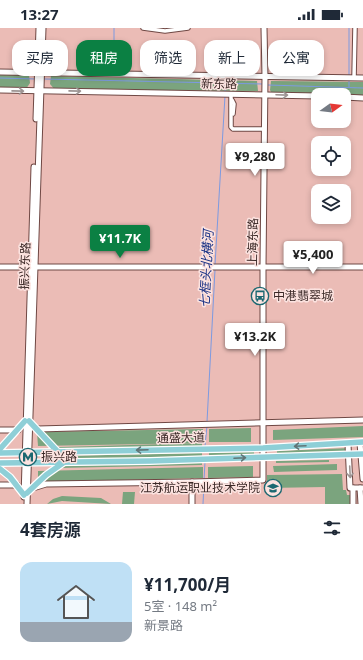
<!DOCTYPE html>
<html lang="zh">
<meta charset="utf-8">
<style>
:root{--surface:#fff;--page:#f2f2f3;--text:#1f2937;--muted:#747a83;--line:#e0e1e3;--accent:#0b8043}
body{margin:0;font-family:"Noto Sans","Noto Sans SC",sans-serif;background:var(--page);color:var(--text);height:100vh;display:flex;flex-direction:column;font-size:15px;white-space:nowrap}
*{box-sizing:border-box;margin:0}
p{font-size:13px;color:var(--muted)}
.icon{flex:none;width:22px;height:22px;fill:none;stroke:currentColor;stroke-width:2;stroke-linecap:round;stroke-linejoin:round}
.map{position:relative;height:476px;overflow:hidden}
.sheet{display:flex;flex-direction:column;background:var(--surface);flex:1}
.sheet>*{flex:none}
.guide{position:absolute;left:12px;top:12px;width:339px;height:36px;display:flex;gap:8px}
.needle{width:26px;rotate:75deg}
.fabs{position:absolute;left:311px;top:60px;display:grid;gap:8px}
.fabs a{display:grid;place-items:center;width:40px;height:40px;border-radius:8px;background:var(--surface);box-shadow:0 2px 6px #0003;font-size:20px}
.price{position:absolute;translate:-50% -34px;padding:0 9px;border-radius:4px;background:#fff;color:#222;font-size:13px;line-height:26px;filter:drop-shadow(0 1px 2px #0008)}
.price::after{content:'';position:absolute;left:50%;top:24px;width:12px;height:9px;margin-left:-6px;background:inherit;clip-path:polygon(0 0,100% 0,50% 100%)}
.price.active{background:var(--accent);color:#fff}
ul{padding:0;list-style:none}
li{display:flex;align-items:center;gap:12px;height:100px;padding:0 20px}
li+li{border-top:1px solid var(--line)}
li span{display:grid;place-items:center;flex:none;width:112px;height:80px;border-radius:12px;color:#555}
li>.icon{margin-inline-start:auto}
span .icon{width:48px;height:48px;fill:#fffc;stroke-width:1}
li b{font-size:17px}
h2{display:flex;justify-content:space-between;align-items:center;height:48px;padding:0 20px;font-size:17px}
.tag{padding:0 14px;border-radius:12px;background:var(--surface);box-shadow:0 2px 6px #0003;font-size:14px;line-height:36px}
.tag.active{background:var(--accent);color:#fff}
.status{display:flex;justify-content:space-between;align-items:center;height:28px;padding:0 20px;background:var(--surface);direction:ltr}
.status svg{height:11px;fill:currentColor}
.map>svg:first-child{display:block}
.green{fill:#7ba47e}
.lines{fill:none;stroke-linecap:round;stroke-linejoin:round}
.stream{stroke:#7d9ae1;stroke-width:1}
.street-casing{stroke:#6f4844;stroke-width:5.5}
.secondary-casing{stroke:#6f4844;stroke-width:7}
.primary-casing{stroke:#fff;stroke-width:8}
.street{stroke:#fff;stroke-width:3.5}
.secondary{stroke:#fff;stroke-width:5}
.primary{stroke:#8ecfd7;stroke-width:5.5}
.oneway{stroke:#9d9493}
.oneway2{stroke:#607476}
.labels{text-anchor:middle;stroke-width:3;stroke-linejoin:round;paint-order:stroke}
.street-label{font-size:12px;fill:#3b2927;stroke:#fce3e0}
.poi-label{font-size:12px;fill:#3b2927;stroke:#fce3e0;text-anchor:start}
.water-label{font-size:13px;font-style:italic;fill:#1a3284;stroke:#fce3e0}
</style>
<div class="status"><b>13:27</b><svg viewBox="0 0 49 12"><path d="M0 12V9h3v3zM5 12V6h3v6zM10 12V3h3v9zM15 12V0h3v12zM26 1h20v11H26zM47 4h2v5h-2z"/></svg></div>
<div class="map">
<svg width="363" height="476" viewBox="0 0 363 476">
<rect width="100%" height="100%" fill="#ebbcb6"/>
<g class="green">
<path d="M 0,46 L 29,47 L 30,55 L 26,61 L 0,60 Z"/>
<path d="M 51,48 L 257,53 L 258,63 L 55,62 L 50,56 Z"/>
<path d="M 271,53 L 363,54 L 363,68 L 272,66 L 270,62 Z"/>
<path d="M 363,398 L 363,409 L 273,412 L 273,402 Z"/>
<path d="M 251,400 L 251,414 L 209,414 L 209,401 Z"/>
<path d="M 203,401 L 202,415 L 38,418 L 37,404 Z"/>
<path d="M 202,415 L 202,418 L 59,421 L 59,419 Z"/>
<path d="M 351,420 L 351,423 L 277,426 L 277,423 Z"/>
<path d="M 254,424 L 254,427 L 209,428 L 209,425 Z"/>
<path d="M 202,425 L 202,428 L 59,432 L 58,428 Z"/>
<path d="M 329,432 L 329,434 L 276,435 L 276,433 Z"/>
<path d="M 202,435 L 202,437 L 59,440 L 58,438 Z"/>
<path d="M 337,436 L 337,442 L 274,444 L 273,438 Z"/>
<path d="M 253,438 L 253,449 L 208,450 L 208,439 Z"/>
<path d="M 203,439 L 203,450 L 38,454 L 38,443 Z"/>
<path d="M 342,446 L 343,462 L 346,462 L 347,467 L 350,467 L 350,476 L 325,476 L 325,459 L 267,460 L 267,447 Z"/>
<path d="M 123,464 L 135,464 L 134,476 L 122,476 Z"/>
<path d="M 62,468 L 101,470 L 111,476 L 62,473 L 47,476 L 53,471 Z"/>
</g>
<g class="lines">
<g class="stream">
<path d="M 114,0 L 114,43"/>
<path d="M 349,0 L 349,47"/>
<path d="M 0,50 L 35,51"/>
<path d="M 44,51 L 262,56"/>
<path d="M 349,53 L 349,59"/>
<path d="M 268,57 L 363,60"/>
<path d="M 225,65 L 225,55"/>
<path d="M 215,237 L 225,68"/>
<path d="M 207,394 L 215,242"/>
<path d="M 205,418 L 207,398"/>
<path d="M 204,452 L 205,434"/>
<path d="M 203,476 L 204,456"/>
</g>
<defs>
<g id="street">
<path d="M 143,0 L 165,3 L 188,0"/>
<path d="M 354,50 L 355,0"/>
<path d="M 231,66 L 231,99 L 233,101 L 264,101"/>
<path d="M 232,72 L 234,76 L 233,86"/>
</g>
<g id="secondary">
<path d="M 0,44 L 363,50"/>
<path d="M 0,62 L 318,68"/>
<path d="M 344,69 L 363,70"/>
<path d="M 36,91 L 39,0"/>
<path d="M 0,239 L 363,239"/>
<path d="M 38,401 L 363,392"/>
<path d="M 0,402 L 18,402"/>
<path d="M 360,415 L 363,451"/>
<path d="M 348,416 L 350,460 L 363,460"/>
<path d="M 192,454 L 263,452 L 263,238 L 265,49 L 264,0"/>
<path d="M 0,457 L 17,457"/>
<path d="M 33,460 L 46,456 L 192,454 L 192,476"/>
<path d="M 353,460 L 353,476"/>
<path d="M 360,460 L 361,476"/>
<path d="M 24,469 L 34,139"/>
<path d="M 27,476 L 43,0"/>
</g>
<g id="primary">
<path d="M 29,393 L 58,424"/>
<path d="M 0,421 L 25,393"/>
<path d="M 0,425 L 263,420 L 363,414"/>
<path d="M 0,435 L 150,433 L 363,426"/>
<path d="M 0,441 L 10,449 L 24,467"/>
<path d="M 27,465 L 46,447 L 63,435"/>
</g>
</defs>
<use href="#street" class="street-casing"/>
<use href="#secondary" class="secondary-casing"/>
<use href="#primary" class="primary-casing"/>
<use href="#street" class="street"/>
<use href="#secondary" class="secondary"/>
<use href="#primary" class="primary"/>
</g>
<defs><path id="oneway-shaft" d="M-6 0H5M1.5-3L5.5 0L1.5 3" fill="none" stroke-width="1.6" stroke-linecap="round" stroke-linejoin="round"/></defs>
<g class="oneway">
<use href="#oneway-shaft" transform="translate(18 63) rotate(1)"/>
<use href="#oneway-shaft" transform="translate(75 63) rotate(1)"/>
<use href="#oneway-shaft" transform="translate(282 67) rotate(2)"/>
<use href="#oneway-shaft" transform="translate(350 444) rotate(87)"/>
</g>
<g class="oneway2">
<use href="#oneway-shaft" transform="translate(300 418) rotate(177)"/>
<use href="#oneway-shaft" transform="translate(142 422) rotate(178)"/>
<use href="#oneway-shaft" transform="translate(240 430) rotate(-3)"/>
</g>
<defs>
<symbol id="bus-ring" viewBox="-11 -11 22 22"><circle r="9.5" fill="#fce3e0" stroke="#1c6871" stroke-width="1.5"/><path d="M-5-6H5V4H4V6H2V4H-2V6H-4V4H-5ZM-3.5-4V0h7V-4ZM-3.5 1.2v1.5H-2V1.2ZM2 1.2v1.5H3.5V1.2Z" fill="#1c6871"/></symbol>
<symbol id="metro-ring" viewBox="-11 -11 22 22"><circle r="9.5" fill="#fce3e0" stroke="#1c6871" stroke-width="1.5"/><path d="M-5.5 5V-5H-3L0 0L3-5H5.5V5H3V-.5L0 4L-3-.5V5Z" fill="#1c6871"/></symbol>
<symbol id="university-ring" viewBox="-11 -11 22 22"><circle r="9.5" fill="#fce3e0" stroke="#1c6871" stroke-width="1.5"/><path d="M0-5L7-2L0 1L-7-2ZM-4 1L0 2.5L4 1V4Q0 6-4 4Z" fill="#1c6871"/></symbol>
</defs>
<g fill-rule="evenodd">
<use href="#bus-ring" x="250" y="258" width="20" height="20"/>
<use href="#metro-ring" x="18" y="419" width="20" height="20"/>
<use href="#university-ring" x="263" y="450" width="20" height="20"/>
</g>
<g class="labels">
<g class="street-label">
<text transform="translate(219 56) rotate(1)" y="4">新东路</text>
<text transform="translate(253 214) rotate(-89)" y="4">上海东路</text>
<text transform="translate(25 238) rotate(-88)" y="4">振兴东路</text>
<text transform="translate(181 410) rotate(-1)" y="4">通盛大道</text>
</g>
<g class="poi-label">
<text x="273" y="272">中港翡翠城</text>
<text x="41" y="433">振兴路</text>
<text x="260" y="464" text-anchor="end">江苏航运职业技术学院</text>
</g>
<g class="water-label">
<text transform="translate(206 241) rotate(-87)" y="5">七框头北横河</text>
</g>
</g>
</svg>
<div class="fabs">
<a><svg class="needle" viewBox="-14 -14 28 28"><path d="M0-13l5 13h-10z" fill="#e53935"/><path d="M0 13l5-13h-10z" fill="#747a83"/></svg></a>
<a><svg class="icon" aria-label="locate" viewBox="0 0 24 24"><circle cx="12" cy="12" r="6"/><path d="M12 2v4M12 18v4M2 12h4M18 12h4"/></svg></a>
<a><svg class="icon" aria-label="layers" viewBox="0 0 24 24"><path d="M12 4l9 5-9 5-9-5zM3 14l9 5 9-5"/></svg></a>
</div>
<b class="price" style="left:255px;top:149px">¥9,280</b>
<b class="price active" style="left:120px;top:231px">¥11.7K</b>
<b class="price" style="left:313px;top:247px">¥5,400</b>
<b class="price" style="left:255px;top:329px">¥13.2K</b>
<div class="guide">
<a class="tag">买房</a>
<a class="tag active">租房</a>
<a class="tag">筛选</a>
<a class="tag">新上</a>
<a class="tag">公寓</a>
</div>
</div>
<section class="sheet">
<h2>4套房源<svg class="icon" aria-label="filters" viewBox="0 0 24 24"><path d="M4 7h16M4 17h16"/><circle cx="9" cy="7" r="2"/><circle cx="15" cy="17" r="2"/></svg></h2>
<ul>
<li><span style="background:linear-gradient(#bfe0f5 75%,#9aa5b1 0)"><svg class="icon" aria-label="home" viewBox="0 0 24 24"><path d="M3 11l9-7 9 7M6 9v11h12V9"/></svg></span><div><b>¥11,700/月</b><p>5室 · 148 m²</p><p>新景路</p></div></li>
</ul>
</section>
